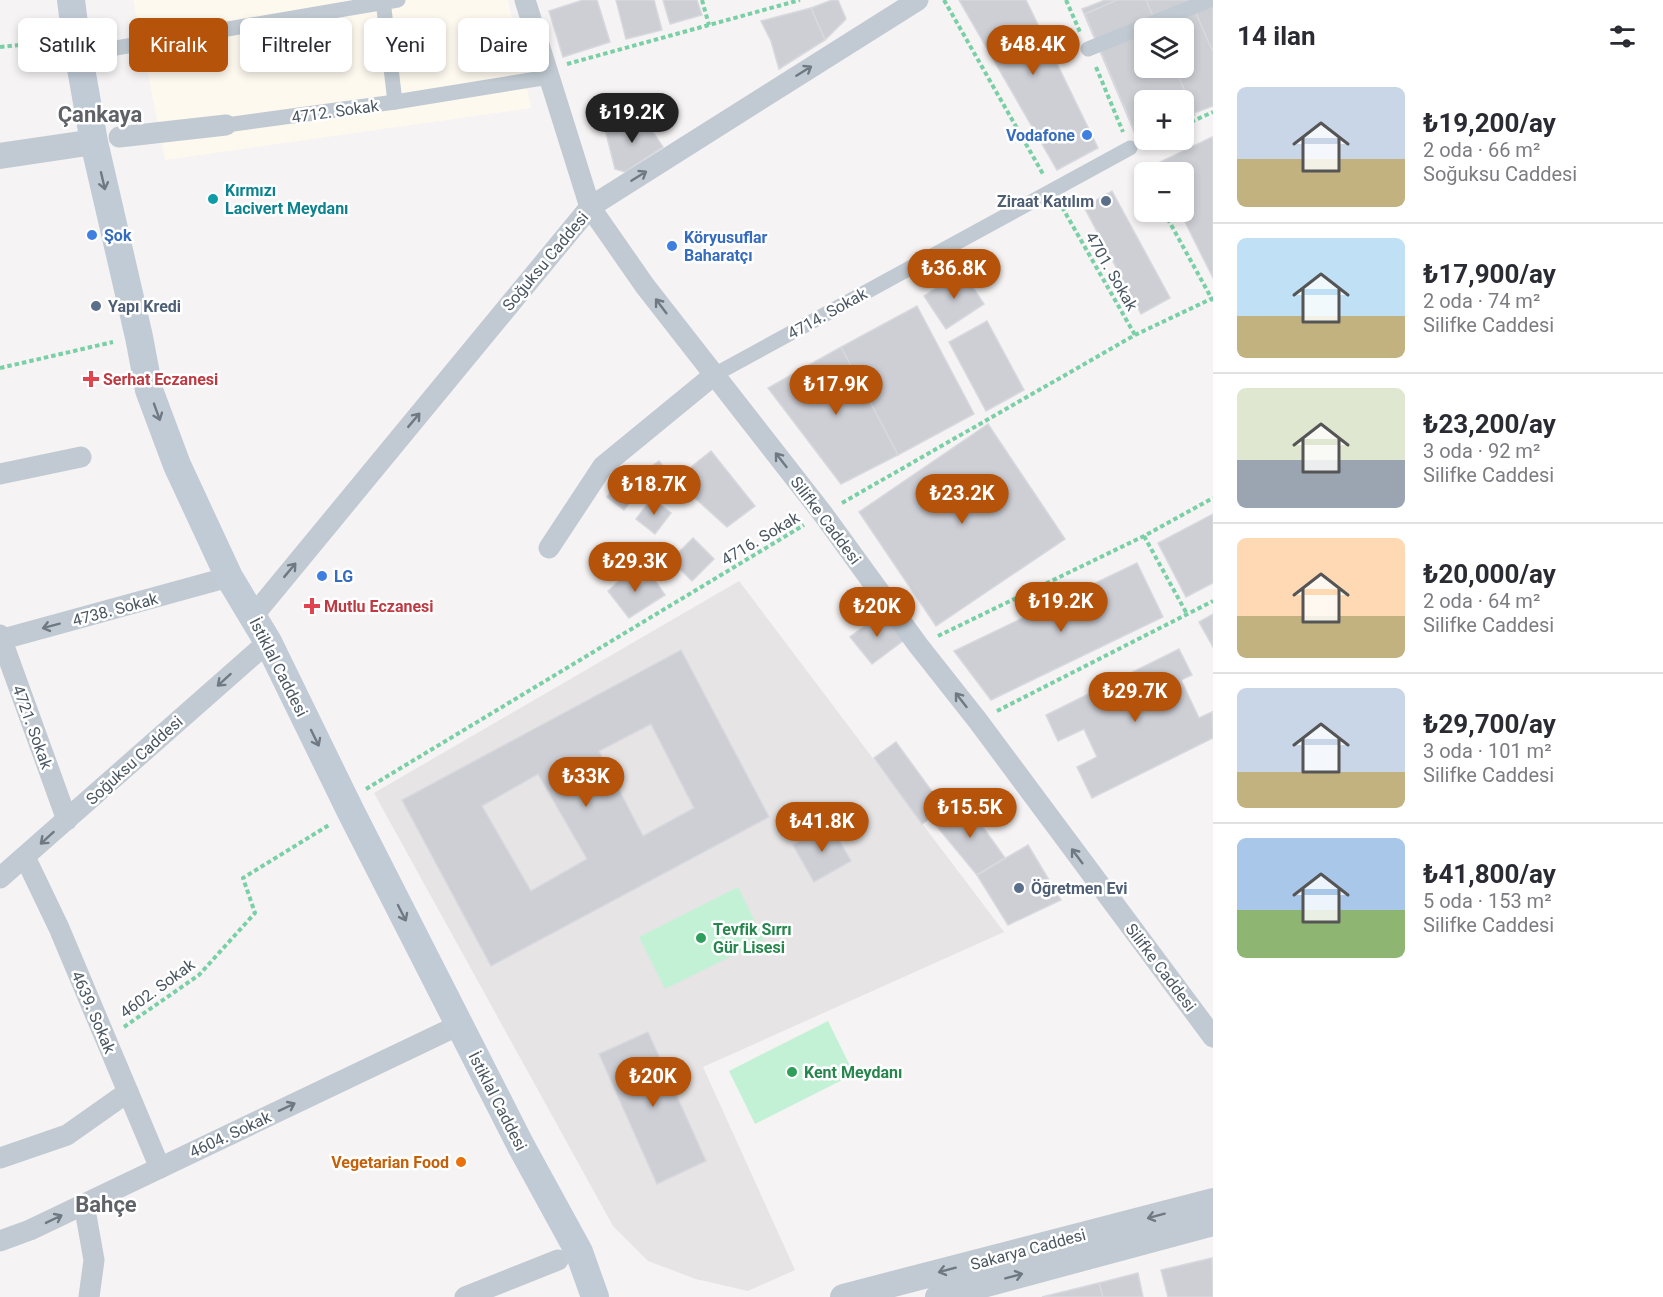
<!DOCTYPE html>
<html lang="tr">
<meta charset="utf-8">
<style>
:root{--surface:#fff;--page:#f2f2f3;--text:#2b2b33;--muted:#7c7c81;--line:#e1e1e2;--accent:#b45309}
body{margin:0;font-family:Roboto,sans-serif;background:var(--page);color:var(--text);height:100vh;display:flex;flex-direction:column;font-size:22px;white-space:nowrap}
*{box-sizing:border-box;margin:0}
p{font-size:20px;color:var(--muted)}
.icon{flex:none;width:33px;height:33px;fill:none;stroke:currentColor;stroke-width:2;stroke-linecap:round;stroke-linejoin:round}
.map{position:relative;flex:1;overflow:hidden}
.details{display:flex;flex-direction:column;background:var(--surface);width:450px}
.details>*{flex:none}
.guide{position:absolute;left:18px;top:18px;width:570px;height:54px;display:flex;gap:12px}
.controls{position:absolute;left:1134px;top:18px;display:grid;gap:12px}
.controls a{display:grid;place-items:center;width:60px;height:60px;border-radius:9px;background:var(--surface);box-shadow:0 3px 9px #0003;font-size:30px}
.price{position:absolute;translate:-50% -51px;padding:0 14px;border-radius:21px;background:var(--accent);color:#fff;font-size:20px;line-height:39px;filter:drop-shadow(0 2px 3px #0008)}
.price::after{content:'';position:absolute;left:50%;top:36px;width:18px;height:14px;margin-left:-9px;background:inherit;clip-path:polygon(0 0,100% 0,50% 100%)}
.price.current{background:#222;color:#fff}
ul{padding:0;list-style:none}
li{display:flex;align-items:center;gap:18px;height:150px;padding:0 24px}
li+li{border-top:2px solid var(--line)}
li span{display:grid;place-items:center;flex:none;width:168px;height:120px;border-radius:9px;color:#555}
li>.icon{margin-inline-start:auto}
span .icon{width:72px;height:72px;fill:#fffc;stroke-width:1}
li b{font-size:26px}
h2{display:flex;justify-content:space-between;align-items:center;height:72px;padding:0 24px;font-size:26px}
.pill{padding:0 21px;border-radius:9px;background:var(--surface);box-shadow:0 3px 9px #0003;font-size:21px;line-height:54px}
.pill.current{background:var(--accent);color:#fff}
main{display:flex;flex:1;min-height:0}
.map>svg:first-child{display:block}
.commercial{fill:#fdf9ef}
.education{fill:#e6e4e5}
.green{fill:#c3f1d5}
.building{fill:#cdcfd5;stroke:#d7d9de;stroke-width:1.5;fill-rule:evenodd}
.lines{fill:none;stroke-linecap:round;stroke-linejoin:round}
.path{stroke:#7ad0a6;stroke-width:4;stroke-dasharray:4.5 3;stroke-linecap:butt}
.pedestrian{stroke:#c1cad2;stroke-width:15}
.minor{stroke:#c1cad2;stroke-width:21}
.tertiary{stroke:#c1cad2;stroke-width:26}
.secondary{stroke:#c1cbd6;stroke-width:28}
.oneway{stroke:#6e7983}
.oneway2{stroke:#6e7984}
.shop-dot{fill:#3f7fe0;stroke:#fff;stroke-width:2}
.culture-dot{fill:#0f9aa8;stroke:#fff;stroke-width:2}
.service-dot{fill:#5c6f8a;stroke:#fff;stroke-width:2}
.health-dot{fill:#e0444e;stroke:#fff;stroke-width:2}
.leisure-dot{fill:#2e9e5b;stroke:#fff;stroke-width:2}
.food-dot{fill:#e8710a;stroke:#fff;stroke-width:2}
.labels{text-anchor:middle;stroke-width:5;stroke-linejoin:round;paint-order:stroke}
.street-label{font-size:16px;fill:#4a5661;stroke:#fff}
.shop-label{font-size:16px;font-weight:bold;fill:#366cbe;stroke:#fff;text-anchor:start}
.culture-label{font-size:16px;font-weight:bold;fill:#0d838f;stroke:#fff;text-anchor:start}
.service-label{font-size:16px;font-weight:bold;fill:#4e5e75;stroke:#fff;text-anchor:start}
.health-label{font-size:16px;font-weight:bold;fill:#be3a42;stroke:#fff;text-anchor:start}
.leisure-label{font-size:16px;font-weight:bold;fill:#27864d;stroke:#fff;text-anchor:start}
.food-label{font-size:16px;font-weight:bold;fill:#c56008;stroke:#fff;text-anchor:end}
.district-label{font-size:22px;font-weight:bold;fill:#5f6368;stroke:#fff}
</style>
<main>
<div class="map">
<svg width="1213" height="1297" viewBox="0 0 1213 1297">
<rect width="100%" height="100%" fill="#f5f3f3"/>
<path class="commercial" d="M 133,0 L 508,0 L 531,108 L 165,160 Z"/>
<path class="education" d="M 739,581 L 1004,932 L 703,1067 L 795,1270 L 748,1291 L 696,1279 L 648,1261 L 613,1226 L 374,793 Z"/>
<g class="green">
<path d="M 738,887 L 764,940 L 665,989 L 639,937 Z"/>
<path d="M 828,1021 L 854,1074 L 755,1124 L 729,1071 Z"/>
</g>
<g class="building">
<path d="M 583,0 L 597,0 L 610,42 L 563,57 L 549,11 Z"/>
<path d="M 616,0 L 654,0 L 662,30 L 626,39 Z"/>
<path d="M 663,0 L 697,0 L 702,15 L 670,24 Z"/>
<path d="M 832,0 L 838,0 L 846,19 L 825,40 L 811,8 Z"/>
<path d="M 959,0 L 1026,0 L 1098,148 L 1057,170 Z"/>
<path d="M 1105,0 L 1213,0 L 1213,106 L 1184,117 L 1184,100 L 1144,100 L 1144,133 L 1136,136 L 1082,9 ZM 1144,28 L 1184,28 L 1184,68 L 1144,68 Z"/>
<path d="M 1117,0 L 1146,0 L 1158,28 L 1144,28 L 1144,68 L 1175,68 L 1195,115 L 1184,119 L 1184,100 L 1144,100 L 1144,136 L 1138,139 L 1085,14 Z"/>
<path d="M 1213,3 L 1213,52 L 1195,11 Z"/>
<path d="M 811,8 L 825,40 L 779,69 L 771,41 L 761,21 Z"/>
<path d="M 643,117 L 663,147 L 625,172 L 615,169 L 606,133 Z"/>
<path d="M 1212,137 L 1213,140 L 1213,278 L 1180,212 L 1184,212 L 1184,172 L 1160,172 L 1156,164 Z"/>
<path d="M 1112,191 L 1170,298 L 1141,314 L 1084,207 Z"/>
<path d="M 962,271 L 984,304 L 946,329 L 924,296 Z"/>
<path d="M 917,306 L 974,414 L 898,455 L 841,347 Z"/>
<path d="M 987,321 L 1024,390 L 986,411 L 949,342 Z"/>
<path d="M 841,347 L 898,455 L 841,484 L 768,388 Z"/>
<path d="M 988,424 L 1065,539 L 936,626 L 859,512 Z"/>
<path d="M 711,451 L 755,506 L 727,527 L 675,480 Z"/>
<path d="M 659,461 L 672,478 L 653,493 L 639,475 Z"/>
<path d="M 623,474 L 641,487 L 624,510 L 607,497 Z"/>
<path d="M 652,498 L 671,513 L 655,534 L 636,519 Z"/>
<path d="M 1213,514 L 1213,583 L 1186,597 L 1158,543 Z"/>
<path d="M 693,538 L 714,559 L 692,581 L 671,560 Z"/>
<path d="M 1137,563 L 1163,617 L 991,700 L 954,651 Z"/>
<path d="M 632,569 L 641,583 L 652,576 L 665,595 L 629,618 L 608,591 Z"/>
<path d="M 882,613 L 904,640 L 872,664 L 850,637 Z"/>
<path d="M 1213,614 L 1213,647 L 1199,622 Z"/>
<path d="M 1179,649 L 1192,675 L 1181,680 L 1199,718 L 1212,712 L 1213,738 L 1092,798 L 1077,767 L 1097,757 L 1084,729 L 1058,741 L 1046,715 Z"/>
<path d="M 681,650 L 769,817 L 491,966 L 402,800 ZM 651,724 L 694,808 L 643,836 L 599,751 ZM 538,774 L 587,859 L 531,891 L 482,806 Z"/>
<path d="M 896,742 L 944,808 L 922,824 L 874,758 Z"/>
<path d="M 965,802 L 1005,858 L 977,875 L 934,823 Z"/>
<path d="M 830,824 L 851,861 L 814,882 L 793,845 Z"/>
<path d="M 1028,845 L 1061,900 L 1008,925 L 977,875 Z"/>
<path d="M 648,1032 L 706,1161 L 657,1184 L 599,1054 Z"/>
<path d="M 1212,1258 L 1213,1297 L 1168,1297 L 1161,1270 Z"/>
<path d="M 1138,1273 L 1143,1297 L 1103,1297 L 1099,1283 Z"/>
<path d="M 1099,1283 L 1103,1297 L 1042,1297 Z"/>
</g>
<g class="lines">
<g class="path">
<path d="M 702,0 L 709,25"/>
<path d="M 944,0 L 1043,174"/>
<path d="M 1066,0 L 1080,32"/>
<path d="M 0,47 L 50,42"/>
<path d="M 567,64 L 800,0"/>
<path d="M 1096,67 L 1123,132"/>
<path d="M 1184,125 L 1213,112"/>
<path d="M 1139,165 L 1144,175"/>
<path d="M 1062,207 L 1135,335"/>
<path d="M 1164,212 L 1213,301"/>
<path d="M 0,368 L 113,342"/>
<path d="M 842,503 L 1135,335 L 1213,298"/>
<path d="M 1144,536 L 1187,614"/>
<path d="M 938,636 L 1144,536 L 1213,498"/>
<path d="M 997,711 L 1213,601"/>
<path d="M 366,789 L 804,525"/>
<path d="M 124,1027 L 199,975 L 255,913 L 243,878 L 329,825"/>
</g>
<g class="pedestrian">
<path d="M 383,0 L 395,102"/>
<path d="M 1088,49 L 1210,0"/>
<path d="M 104,50 L 398,0"/>
<path d="M 226,125 L 395,102 L 549,77"/>
<path d="M 714,375 L 1130,148"/>
</g>
<g class="minor">
<path d="M 525,0 L 590,207 L 645,286 L 823,514 L 918,645 L 978,721 L 1213,1037"/>
<path d="M 119,137 L 226,125"/>
<path d="M 0,474 L 81,457"/>
<path d="M 549,548 L 603,466 L 714,375"/>
<path d="M 253,616 L 590,207 L 918,0"/>
<path d="M 0,635 L 67,820"/>
<path d="M 0,640 L 229,577"/>
<path d="M 25,857 L 59,928 L 160,1168"/>
<path d="M 0,878 L 268,642"/>
<path d="M 0,1158 L 67,1135 L 128,1092"/>
<path d="M 84,1204 L 94,1260 L 89,1297"/>
<path d="M 0,1241 L 30,1230 L 459,1025"/>
<path d="M 465,1297 L 558,1260"/>
</g>
<g class="tertiary">
<path d="M 0,156 L 94,142"/>
<path d="M 843,1297 L 1213,1201"/>
<path d="M 938,1297 L 1213,1223"/>
</g>
<path class="secondary" d="M 71,0 L 76,40 L 94,142 L 139,337 L 149,390 L 177,465 L 229,577 L 268,642 L 351,812 L 521,1146 L 579,1252 L 595,1297"/>
</g>
<defs><path id="oneway-shaft" d="M-6 0H5M1.5-3L5.5 0L1.5 3" fill="none" stroke-width="1.6" stroke-linecap="round" stroke-linejoin="round" transform="scale(1.5)"/></defs>
<g class="oneway">
<use href="#oneway-shaft" transform="translate(804 71) rotate(-32)"/>
<use href="#oneway-shaft" transform="translate(639 176) rotate(-32)"/>
<use href="#oneway-shaft" transform="translate(661 306) rotate(-127)"/>
<use href="#oneway-shaft" transform="translate(414 420) rotate(-50)"/>
<use href="#oneway-shaft" transform="translate(781 460) rotate(-128)"/>
<use href="#oneway-shaft" transform="translate(290 570) rotate(-50)"/>
<use href="#oneway-shaft" transform="translate(51 626) rotate(165)"/>
<use href="#oneway-shaft" transform="translate(224 680) rotate(138)"/>
<use href="#oneway-shaft" transform="translate(961 700) rotate(-128)"/>
<use href="#oneway-shaft" transform="translate(47 838) rotate(138)"/>
<use href="#oneway-shaft" transform="translate(1077 856) rotate(-127)"/>
<use href="#oneway-shaft" transform="translate(287 1107) rotate(-25)"/>
<use href="#oneway-shaft" transform="translate(1156 1216) rotate(165)"/>
<use href="#oneway-shaft" transform="translate(54 1219) rotate(-26)"/>
<use href="#oneway-shaft" transform="translate(947 1270) rotate(165)"/>
<use href="#oneway-shaft" transform="translate(1014 1276) rotate(-15)"/>
</g>
<g class="oneway2">
<use href="#oneway-shaft" transform="translate(103 181) rotate(77)"/>
<use href="#oneway-shaft" transform="translate(157 412) rotate(70)"/>
<use href="#oneway-shaft" transform="translate(315 738) rotate(64)"/>
<use href="#oneway-shaft" transform="translate(402 913) rotate(63)"/>
</g>
<g class="shop-dot">
<circle cx="1087" cy="135" r="6"/>
<circle cx="92" cy="235" r="6"/>
<circle cx="672" cy="246" r="6"/>
<circle cx="322" cy="576" r="6"/>
</g>
<circle class="culture-dot" cx="213" cy="199" r="6"/>
<g class="service-dot">
<circle cx="1106" cy="201" r="6"/>
<circle cx="96" cy="306" r="6"/>
<circle cx="1019" cy="888" r="6"/>
</g>
<g class="health-dot">
<path d="M88 370h6v6h6v6h-6v6h-6v-6h-6v-6h6z"/>
<path d="M309 597h6v6h6v6h-6v6h-6v-6h-6v-6h6z"/>
</g>
<g class="leisure-dot">
<circle cx="701" cy="938" r="6"/>
<circle cx="792" cy="1072" r="6"/>
</g>
<circle class="food-dot" cx="461" cy="1162" r="6"/>
<g class="labels">
<g class="street-label">
<text transform="translate(335 111) rotate(-8)" y="6">4712. Sokak</text>
<text transform="translate(545 261) rotate(-50)" y="6">Soğuksu Caddesi</text>
<text transform="translate(1112 271) rotate(60)" y="6">4701. Sokak</text>
<text transform="translate(827 313) rotate(-29)" y="6">4714. Sokak</text>
<text transform="translate(826 520) rotate(53)" y="6">Silifke Caddesi</text>
<text transform="translate(760 538) rotate(-31)" y="6">4716. Sokak</text>
<text transform="translate(115 609) rotate(-15)" y="6">4738. Sokak</text>
<text transform="translate(279 667) rotate(63)" y="6">İstiklal Caddesi</text>
<text transform="translate(33 727) rotate(70)" y="6">4721. Sokak</text>
<text transform="translate(134 760) rotate(-42)" y="6">Soğuksu Caddesi</text>
<text transform="translate(1161 967) rotate(53)" y="6">Silifke Caddesi</text>
<text transform="translate(157 988) rotate(-36)" y="6">4602. Sokak</text>
<text transform="translate(94 1012) rotate(67)" y="6">4639. Sokak</text>
<text transform="translate(498 1101) rotate(63)" y="6">İstiklal Caddesi</text>
<text transform="translate(230 1134) rotate(-25)" y="6">4604. Sokak</text>
<text transform="translate(1028 1249) rotate(-15)" y="6">Sakarya Caddesi</text>
</g>
<g class="shop-label">
<text x="1075" y="141" text-anchor="end">Vodafone</text>
<text x="104" y="241">Şok</text>
<text x="684" y="243">Köryusuflar<tspan x="684" dy="18">Baharatçı</tspan></text>
<text x="334" y="582">LG</text>
</g>
<g class="culture-label">
<text x="225" y="196">Kırmızı<tspan x="225" dy="18">Lacivert Meydanı</tspan></text>
</g>
<g class="service-label">
<text x="1094" y="207" text-anchor="end">Ziraat Katılım</text>
<text x="108" y="312">Yapı Kredi</text>
<text x="1031" y="894">Öğretmen Evi</text>
</g>
<g class="health-label">
<text x="103" y="385">Serhat Eczanesi</text>
<text x="324" y="612">Mutlu Eczanesi</text>
</g>
<g class="leisure-label">
<text x="713" y="935">Tevfik Sırrı<tspan x="713" dy="18">Gür Lisesi</tspan></text>
<text x="804" y="1078">Kent Meydanı</text>
</g>
<g class="food-label">
<text x="449" y="1168">Vegetarian Food</text>
</g>
<g class="district-label">
<text x="100" y="122">Çankaya</text>
<text x="106" y="1212">Bahçe</text>
</g>
</g>
</svg>
<div class="controls">
<a><svg class="icon" aria-label="layers" viewBox="0 0 24 24"><path d="M12 4l9 5-9 5-9-5zM3 14l9 5 9-5"/></svg></a>
<a>+</a>
<a>−</a>
</div>
<b class="price" style="left:1033px;top:76px">₺48.4K</b>
<b class="price current" style="left:632px;top:144px">₺19.2K</b>
<b class="price" style="left:954px;top:300px">₺36.8K</b>
<b class="price" style="left:836px;top:416px">₺17.9K</b>
<b class="price" style="left:654px;top:516px">₺18.7K</b>
<b class="price" style="left:962px;top:525px">₺23.2K</b>
<b class="price" style="left:635px;top:593px">₺29.3K</b>
<b class="price" style="left:1061px;top:633px">₺19.2K</b>
<b class="price" style="left:877px;top:638px">₺20K</b>
<b class="price" style="left:1135px;top:723px">₺29.7K</b>
<b class="price" style="left:586px;top:808px">₺33K</b>
<b class="price" style="left:970px;top:839px">₺15.5K</b>
<b class="price" style="left:822px;top:853px">₺41.8K</b>
<b class="price" style="left:653px;top:1108px">₺20K</b>
<div class="guide">
<a class="pill">Satılık</a>
<a class="pill current">Kiralık</a>
<a class="pill">Filtreler</a>
<a class="pill">Yeni</a>
<a class="pill">Daire</a>
</div>
</div>
<section class="details">
<h2>14 ilan<svg class="icon" aria-label="filters" viewBox="0 0 24 24"><path d="M4 7h16M4 17h16"/><circle cx="9" cy="7" r="2"/><circle cx="15" cy="17" r="2"/></svg></h2>
<ul>
<li><span style="background:linear-gradient(#c9d6e8 60%,#c2b280 0)"><svg class="icon" aria-label="home" viewBox="0 0 24 24"><path d="M3 11l9-7 9 7M6 9v11h12V9"/></svg></span><div><b>₺19,200/ay</b><p>2 oda · 66 m²</p><p>Soğuksu Caddesi</p></div></li>
<li><span style="background:linear-gradient(#bfe0f5 65%,#c2b280 0)"><svg class="icon" aria-label="home" viewBox="0 0 24 24"><path d="M3 11l9-7 9 7M6 9v11h12V9"/></svg></span><div><b>₺17,900/ay</b><p>2 oda · 74 m²</p><p>Silifke Caddesi</p></div></li>
<li><span style="background:linear-gradient(#dfe7d0 60%,#9aa5b1 0)"><svg class="icon" aria-label="home" viewBox="0 0 24 24"><path d="M3 11l9-7 9 7M6 9v11h12V9"/></svg></span><div><b>₺23,200/ay</b><p>3 oda · 92 m²</p><p>Silifke Caddesi</p></div></li>
<li><span style="background:linear-gradient(#ffd9b3 65%,#c2b280 0)"><svg class="icon" aria-label="home" viewBox="0 0 24 24"><path d="M3 11l9-7 9 7M6 9v11h12V9"/></svg></span><div><b>₺20,000/ay</b><p>2 oda · 64 m²</p><p>Silifke Caddesi</p></div></li>
<li><span style="background:linear-gradient(#c9d6e8 70%,#c2b280 0)"><svg class="icon" aria-label="home" viewBox="0 0 24 24"><path d="M3 11l9-7 9 7M6 9v11h12V9"/></svg></span><div><b>₺29,700/ay</b><p>3 oda · 101 m²</p><p>Silifke Caddesi</p></div></li>
<li><span style="background:linear-gradient(#a9c7e8 60%,#8fb573 0)"><svg class="icon" aria-label="home" viewBox="0 0 24 24"><path d="M3 11l9-7 9 7M6 9v11h12V9"/></svg></span><div><b>₺41,800/ay</b><p>5 oda · 153 m²</p><p>Silifke Caddesi</p></div></li>
</ul>
</section>
</main>
